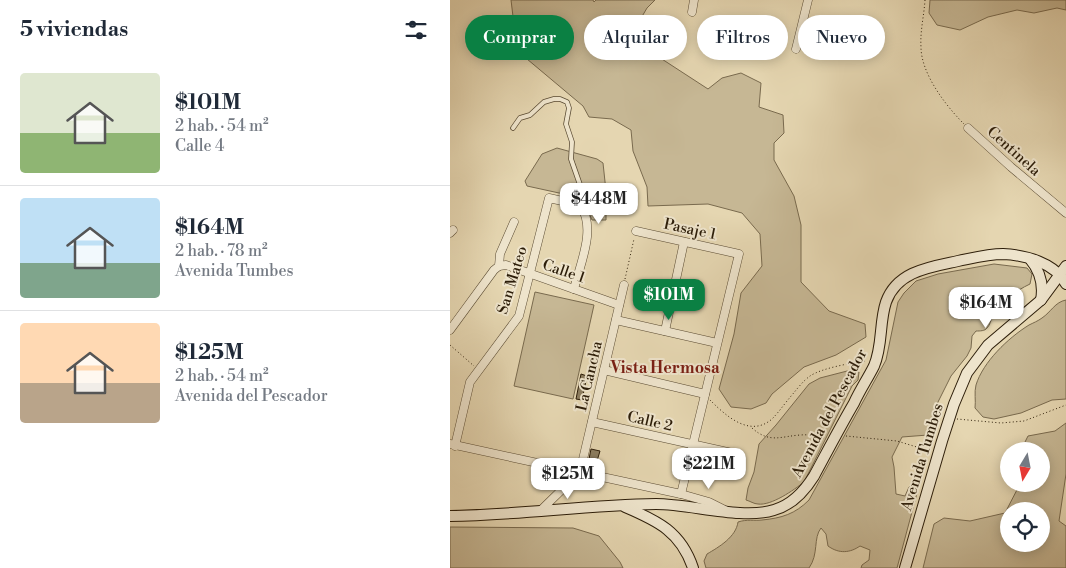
<!DOCTYPE html>
<html lang="es">
<meta charset="utf-8">
<style>
:root{--surface:#fff;--page:#f2f2f3;--text:#1f2937;--muted:#747a83;--line:#e0e1e3;--accent:#0b8043}
body{margin:0;font-family:"Libre Bodoni",serif;background:var(--page);color:var(--text);height:100vh;display:flex;flex-direction:column;font-size:19px;white-space:nowrap}
*{box-sizing:border-box;margin:0}
p{font-size:16px;color:var(--muted)}
.icon{flex:none;width:28px;height:28px;fill:none;stroke:currentColor;stroke-width:2;stroke-linecap:round;stroke-linejoin:round}
.map{position:relative;flex:1;overflow:hidden}
.sheet{display:flex;flex-direction:column;background:var(--surface);width:450px}
.sheet>*{flex:none}
.guide{position:absolute;left:15px;top:15px;width:475px;height:45px;display:flex;gap:10px}
.needle{width:32px;rotate:190deg}
.tools{position:absolute;left:550px;top:442px;display:grid;gap:10px}
.tools a{display:grid;place-items:center;width:50px;height:50px;border-radius:50%;background:var(--surface);box-shadow:0 2px 12px #0003;font-size:25px}
.price{position:absolute;translate:-50% -42px;padding:0 11px;border-radius:10px;background:#fff;color:#222;font-size:16px;line-height:32px;filter:drop-shadow(0 1px 2px #0008)}
.price::after{content:'';position:absolute;left:50%;top:30px;width:15px;height:11px;margin-left:-8px;background:inherit;clip-path:polygon(0 0,100% 0,50% 100%)}
.price.active{background:var(--accent);color:#fff}
ul{padding:0;list-style:none}
li{display:flex;align-items:center;gap:15px;height:125px;padding:0 20px}
li+li{border-top:1px solid var(--line)}
li span{display:grid;place-items:center;flex:none;width:140px;height:100px;border-radius:5px;color:#555}
li>.icon{margin-inline-start:auto}
span .icon{width:60px;height:60px;fill:#fffc;stroke-width:1}
li b{font-size:21px}
h2{display:flex;justify-content:space-between;align-items:center;height:60px;padding:0 20px;font-size:21px}
.chip{padding:0 18px;border-radius:22px;background:var(--surface);box-shadow:0 2px 12px #0003;font-size:18px;line-height:45px}
.chip.active{background:var(--accent);color:#fff}
main{display:flex;flex:1;min-height:0}
.map>svg:first-child{display:block}
.green{fill:#c6b794;stroke:#796a4e;fill-rule:evenodd}
.building{fill:#8c7d60;stroke:#2c1d09}
.lines{fill:none;stroke-linecap:round;stroke-linejoin:round}
.lane-casing{stroke:#5a4b33;stroke-width:5.5}
.street-casing{stroke:#5a4b33;stroke-width:9}
.secondary-casing{stroke:#2c1d09;stroke-width:12}
.path{stroke:#2c1d09;stroke-width:1;stroke-dasharray:1 2.5;stroke-linecap:butt}
.lane{stroke:#eee4cc;stroke-width:4}
.street{stroke:#eee4cc;stroke-width:8}
.secondary{stroke:#eee4cc;stroke-width:10}
.labels{text-anchor:middle;stroke-width:4;stroke-linejoin:round;paint-order:stroke}
.street-label{font-size:15px;fill:#2c1d09;stroke:#eee4cc}
.neighbourhood-label{font-size:16px;font-weight:bold;fill:#7a1f14;stroke:#eee4cc}
</style>
<main>
<section class="sheet">
<h2>5 viviendas<svg class="icon" aria-label="filters" viewBox="0 0 24 24"><path d="M4 7h16M4 17h16"/><circle cx="9" cy="7" r="2"/><circle cx="15" cy="17" r="2"/></svg></h2>
<ul>
<li><span style="background:linear-gradient(#dfe7d0 60%,#8fb573 0)"><svg class="icon" aria-label="home" viewBox="0 0 24 24"><path d="M3 11l9-7 9 7M6 9v11h12V9"/></svg></span><div><b>$101M</b><p>2 hab. · 54 m²</p><p>Calle 4</p></div></li>
<li><span style="background:linear-gradient(#bfe0f5 65%,#7fa58c 0)"><svg class="icon" aria-label="home" viewBox="0 0 24 24"><path d="M3 11l9-7 9 7M6 9v11h12V9"/></svg></span><div><b>$164M</b><p>2 hab. · 78 m²</p><p>Avenida Tumbes</p></div></li>
<li><span style="background:linear-gradient(#ffd9b3 60%,#b9a48a 0)"><svg class="icon" aria-label="home" viewBox="0 0 24 24"><path d="M3 11l9-7 9 7M6 9v11h12V9"/></svg></span><div><b>$125M</b><p>2 hab. · 54 m²</p><p>Avenida del Pescador</p></div></li>
</ul>
</section>
<div class="map">
<svg width="616" height="568" viewBox="0 0 616 568">
<rect width="100%" height="100%" fill="#e5d6b1"/>
<filter id="stains"><feTurbulence type="fractalNoise" baseFrequency=".004" numOctaves="4"/><feColorMatrix values="0 0 0 0 .2 0 0 0 0 .09 0 0 0 0 .02 0 0 0 .5 -.17"/></filter>
<radialGradient id="worn" r=".72"><stop offset=".6" stop-color="#630" stop-opacity="0"/><stop offset="1" stop-color="#630" stop-opacity=".3"/></radialGradient>
<g class="green">
<path d="M 61,0 L 143,0 L 144,2 L 146,0 L 205,0 L 197,8 L 187,25 L 198,50 L 258,89 L 272,78 L 291,73 L 311,83 L 309,107 L 333,115 L 334,133 L 324,143 L 324,160 L 344,196 L 351,225 L 351,282 L 379,311 L 415,324 L 416,337 L 386,355 L 354,367 L 322,394 L 316,403 L 301,409 L 281,407 L 269,389 L 284,334 L 291,293 L 312,266 L 310,234 L 292,213 L 258,204 L 198,206 L 197,187 L 183,151 L 181,130 L 162,119 L 139,117 L 133,106 L 77,59 L 65,33 Z"/>
<path d="M 480,0 L 616,0 L 616,10 L 607,8 L 584,13 L 567,10 L 538,17 L 510,30 L 487,25 L 479,13 Z"/>
<path d="M 107,148 L 147,159 L 153,163 L 156,191 L 156,220 L 142,220 L 132,198 L 77,186 L 75,181 L 92,154 Z"/>
<path d="M 544,264 L 577,268 L 582,274 L 580,284 C 565,291 551,302 542,317 C 541,320 540,325 537,328 C 535,331 530,331 526,331 L 522,336 L 521,348 L 517,356 L 501,376 L 487,404 L 489,412 L 488,421 L 483,430 L 478,435 L 452,437 L 442,457 L 444,467 L 446,494 L 455,496 L 459,487 L 466,481 L 470,482 L 447,568 L 411,568 L 412,565 L 419,560 L 420,550 L 410,546 C 400,553 389,554 378,546 L 376,534 L 371,528 C 363,538 369,554 359,568 L 256,568 L 254,561 L 257,554 C 269,547 286,537 288,522 C 297,519 304,521 312,520 C 332,518 345,514 359,500 L 436,360 L 448,302 L 454,293 L 466,281 L 488,274 Z"/>
<path d="M 85,292 L 144,305 L 123,399 L 64,386 Z"/>
<path d="M 616,300 L 616,399 L 602,400 L 571,413 L 544,419 L 533,417 L 525,408 C 526,401 524,392 526,385 C 533,362 558,338 579,325 C 583,323 588,321 592,318 C 601,312 605,302 616,300 Z"/>
<path d="M 401,370 L 409,372 L 408,380 L 402,386 L 354,482 C 344,490 321,506 308,504 C 304,504 300,501 296,500 L 298,488 L 304,472 L 309,444 L 326,425 L 359,384 L 370,378 Z"/>
<path d="M 616,423 L 616,474 L 609,521 L 616,526 L 616,568 L 473,568 L 484,524 L 494,518 L 520,521 L 555,513 L 570,484 L 591,484 L 591,451 L 571,450 L 578,436 L 605,431 ZM 559,511 L 591,511 L 591,544 L 559,544 Z"/>
<path d="M 0,527 L 123,528 L 149,536 L 170,562 L 173,568 L 0,568 Z"/>
</g>
<g class="building">
<path d="M 131,374 L 137,376 L 132,400 L 126,399 Z"/>
<path d="M 141,449 L 150,451 L 147,461 L 139,459 Z"/>
</g>
<g class="lines">
<defs>
<path id="lane" d="M 63,128 L 70,118 L 80,115 L 94,102 L 104,99 L 110,99 L 117,102 L 119,108 L 116,124 L 122,142 L 121,159 L 135,199 L 131,206"/>
<g id="street">
<path d="M 242,12 L 244,0"/>
<path d="M 346,49 L 358,0"/>
<path d="M 518,128 L 561,167 L 616,213"/>
<path d="M 186,231 L 289,254 L 231,494"/>
<path d="M 0,233 L 3,230"/>
<path d="M 49,266 L 56,265 L 169,305"/>
<path d="M 166,320 L 267,343"/>
<path d="M 0,330 L 44,270 L 49,266 L 50,254 L 64,222"/>
<path d="M 215,331 L 234,242"/>
<path d="M 154,370 L 255,394"/>
<path d="M 142,422 L 282,453"/>
<path d="M 0,444 L 231,494 L 259,502 L 277,511"/>
<path d="M 5,446 L 20,382 L 69,316 L 99,198 L 130,205 C 147,228 130,264 124,289"/>
<path d="M 90,511 L 130,472 L 174,285"/>
</g>
<g id="secondary">
<path d="M 580,259 C 590,271 594,284 591,300"/>
<path d="M 175,507 C 208,521 231,532 243,568"/>
<path d="M 0,516 C 69,515 137,505 206,504 C 241,504 293,520 324,510 C 342,505 354,492 364,476 C 377,452 390,427 404,403 C 410,390 418,378 424,366 C 433,345 429,323 436,302 C 447,271 480,267 508,261 C 523,258 538,254 553,254 C 576,255 605,263 616,284"/>
<path d="M 455,568 L 492,441 L 504,404 L 517,373 L 538,345 L 591,300 L 616,266"/>
</g>
</defs>
<use href="#lane" class="lane-casing"/>
<use href="#street" class="street-casing"/>
<use href="#secondary" class="secondary-casing"/>
<g class="path">
<path d="M 475,0 C 474,16 470,31 471,47 C 471,73 495,105 514,124"/>
<path d="M 175,279 L 184,239"/>
<path d="M 0,345 L 24,366"/>
<path d="M 260,400 C 276,416 300,438 322,419 C 329,412 335,403 342,395 C 347,389 353,381 360,376 C 372,368 401,363 416,361"/>
<path d="M 507,419 L 551,423 L 574,421 L 616,405"/>
<path d="M 302,428 C 320,444 331,436 351,435 C 359,434 367,437 375,438"/>
<path d="M 396,436 L 447,441 L 480,451"/>
</g>
<use href="#lane" class="lane"/>
<use href="#street" class="street"/>
<use href="#secondary" class="secondary"/>
</g>
<g class="labels">
<g class="street-label">
<text transform="translate(564 151) rotate(42)" y="5">Centinela</text>
<text transform="translate(240 229) rotate(12)" y="5">Pasaje 1</text>
<text transform="translate(114 271) rotate(19)" y="5">Calle 1</text>
<text transform="translate(62 280) rotate(-73)" y="5">San Mateo</text>
<text transform="translate(139 376) rotate(-77)" y="5">La Cancha</text>
<text transform="translate(379 413) rotate(-62)" y="5">Avenida del Pescador</text>
<text transform="translate(200 421) rotate(13)" y="5">Calle 2</text>
<text transform="translate(472 457) rotate(-73)" y="5">Avenida Tumbes</text>
</g>
<g class="neighbourhood-label">
<text x="215" y="373">Vista Hermosa</text>
</g>
</g>
<rect width="100%" height="100%" filter="url(#stains)"/>
<rect width="100%" height="100%" fill="url(#worn)"/>
</svg>
<div class="tools">
<a><svg class="needle" viewBox="-14 -14 28 28"><path d="M0-13l5 13h-10z" fill="#e53935"/><path d="M0 13l5-13h-10z" fill="#747a83"/></svg></a>
<a><svg class="icon" aria-label="locate" viewBox="0 0 24 24"><circle cx="12" cy="12" r="6"/><path d="M12 2v4M12 18v4M2 12h4M18 12h4"/></svg></a>
</div>
<b class="price" style="left:149px;top:225px">$448M</b>
<b class="price active" style="left:219px;top:321px">$101M</b>
<b class="price" style="left:536px;top:329px">$164M</b>
<b class="price" style="left:259px;top:490px">$221M</b>
<b class="price" style="left:118px;top:500px">$125M</b>
<div class="guide">
<a class="chip active">Comprar</a>
<a class="chip">Alquilar</a>
<a class="chip">Filtros</a>
<a class="chip">Nuevo</a>
</div>
</div>
</main>
